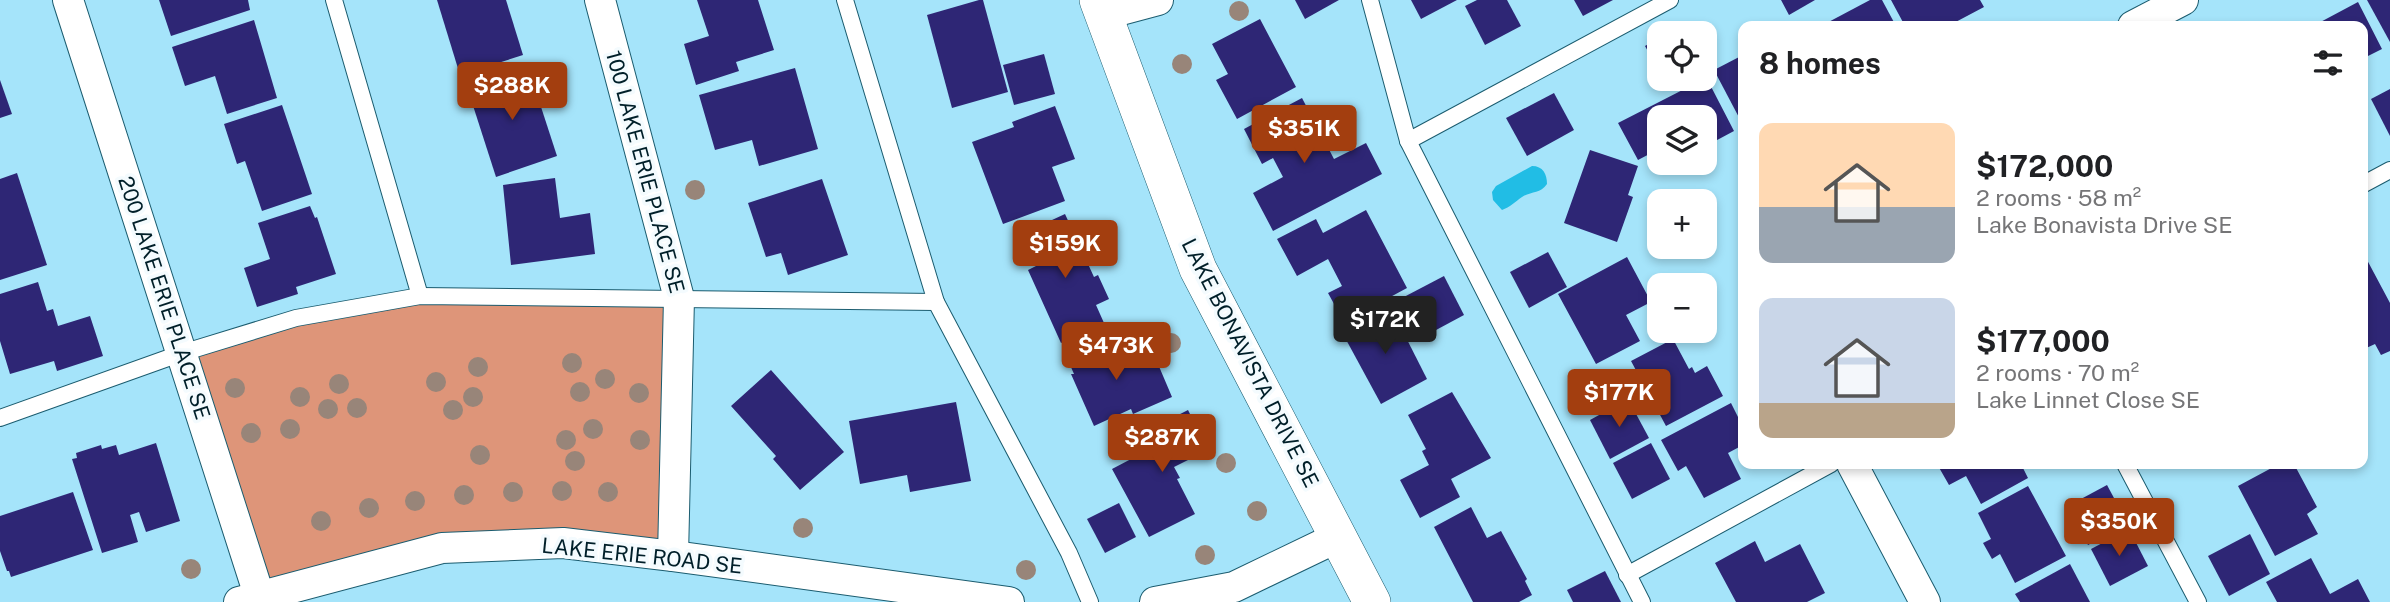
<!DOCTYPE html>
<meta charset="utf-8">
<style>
:root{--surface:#fff;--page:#f6f6f6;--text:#202124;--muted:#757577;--accent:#a33e0f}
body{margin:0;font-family:"Public Sans",sans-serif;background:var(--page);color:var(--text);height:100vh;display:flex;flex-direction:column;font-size:26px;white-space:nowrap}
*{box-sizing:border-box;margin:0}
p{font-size:23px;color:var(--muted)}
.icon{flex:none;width:38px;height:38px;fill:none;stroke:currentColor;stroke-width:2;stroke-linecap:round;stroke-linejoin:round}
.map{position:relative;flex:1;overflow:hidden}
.side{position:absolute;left:1738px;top:21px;width:630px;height:448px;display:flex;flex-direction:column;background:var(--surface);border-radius:14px;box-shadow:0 4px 10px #0003}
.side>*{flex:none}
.controls{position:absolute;left:1647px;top:21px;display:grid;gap:14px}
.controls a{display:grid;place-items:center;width:70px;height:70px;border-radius:14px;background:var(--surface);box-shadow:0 4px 10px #0003;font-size:35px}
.price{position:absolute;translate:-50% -60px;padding:0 16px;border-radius:7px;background:var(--accent);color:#fff;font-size:23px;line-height:46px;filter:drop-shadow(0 2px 4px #0008)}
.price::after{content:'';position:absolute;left:50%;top:42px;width:21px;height:16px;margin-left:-10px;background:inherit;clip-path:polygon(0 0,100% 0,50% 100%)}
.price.active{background:#222;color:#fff}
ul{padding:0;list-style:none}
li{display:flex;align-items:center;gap:21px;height:175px;padding:0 21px}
li span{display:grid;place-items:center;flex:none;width:196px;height:140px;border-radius:14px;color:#555}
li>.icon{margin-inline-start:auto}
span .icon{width:84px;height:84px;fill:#fffc;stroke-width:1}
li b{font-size:30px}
h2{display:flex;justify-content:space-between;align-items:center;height:84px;padding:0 21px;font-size:30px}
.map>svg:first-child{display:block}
.green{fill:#de9579}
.water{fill:#21bde5}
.building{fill:#2e2675}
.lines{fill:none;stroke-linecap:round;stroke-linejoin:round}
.service-casing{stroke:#1b5c6f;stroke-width:18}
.minor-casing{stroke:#1b5c6f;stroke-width:32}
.tertiary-casing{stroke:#1b5c6f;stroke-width:38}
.service{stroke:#fff;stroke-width:16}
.minor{stroke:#fff;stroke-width:30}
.tertiary{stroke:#fff;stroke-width:37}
.tree{fill:#988579}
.labels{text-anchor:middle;stroke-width:7;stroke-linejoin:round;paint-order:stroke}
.street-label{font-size:21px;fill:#001f29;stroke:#f4fbfe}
</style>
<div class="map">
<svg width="2390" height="602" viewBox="0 0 2390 602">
<rect width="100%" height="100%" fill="#a5e4fa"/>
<path class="green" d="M 420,296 L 679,298 L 673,556 L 442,548 L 259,595 L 182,353 Z"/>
<path class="water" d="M 1532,166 C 1543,166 1547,174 1547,184 C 1540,194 1531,191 1522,197 C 1515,202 1510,207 1502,210 L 1493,200 L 1492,192 L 1496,186 Z"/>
<g class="building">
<path d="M 159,0 L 248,0 L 250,10 L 171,36 Z"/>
<path d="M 437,0 L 506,0 L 523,55 L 460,75 Z"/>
<path d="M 697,0 L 758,0 L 774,50 L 736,62 L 739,71 L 696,85 L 684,44 L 709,36 Z"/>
<path d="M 979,0 L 983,0 L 1008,92 L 952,108 L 927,15 Z"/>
<path d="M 1295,0 L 1339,0 L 1305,19 Z"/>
<path d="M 1411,0 L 1457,0 L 1421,19 Z"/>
<path d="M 1477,0 L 1507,0 L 1521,26 L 1485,45 L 1465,6 Z"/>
<path d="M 1574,0 L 1613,0 L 1583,16 Z"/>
<path d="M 1781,0 L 1815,0 L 1789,15 Z"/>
<path d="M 1870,0 L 1882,0 L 1896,26 L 1821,26 Z"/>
<path d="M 1891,0 L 1980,0 L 1984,7 L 1950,25 L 1951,26 L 1905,26 Z"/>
<path d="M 2367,0 L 2390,0 L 2390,42 Z"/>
<path d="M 2358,2 L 2382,49 L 2362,59 L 2362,26 L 2313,26 Z"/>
<path d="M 1260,19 L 1296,87 L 1237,119 L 1216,80 L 1228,74 L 1212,44 Z"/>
<path d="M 254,20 L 277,98 L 227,114 L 215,76 L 185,86 L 172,47 Z"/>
<path d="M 1659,38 L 1659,71 L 1645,46 Z"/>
<path d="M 1044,54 L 1055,94 L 1014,105 L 1003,65 Z"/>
<path d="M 1743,55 L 1743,125 L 1714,70 Z"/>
<path d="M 528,67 L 557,156 L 496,177 L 467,87 Z"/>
<path d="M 795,68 L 818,149 L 759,166 L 752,140 L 715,150 L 699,95 Z"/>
<path d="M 1704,73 L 1734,131 L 1704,147 L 1704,117 L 1659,117 L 1659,149 L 1638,160 L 1618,123 L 1704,79 Z"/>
<path d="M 0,80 L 12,114 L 0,118 Z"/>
<path d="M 2390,89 L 2390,136 L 2371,99 Z"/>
<path d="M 1554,93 L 1574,130 L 1527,156 L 1506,118 Z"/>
<path d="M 1302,98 L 1334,159 L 1366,143 L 1382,174 L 1273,231 L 1253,193 L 1283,177 L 1273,158 L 1262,164 L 1244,129 Z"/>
<path d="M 282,105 L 312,194 L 262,211 L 245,161 L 237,164 L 224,124 Z"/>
<path d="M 1055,106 L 1075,159 L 1052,167 L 1065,201 L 1003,224 L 972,142 L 1014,127 L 1012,122 Z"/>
<path d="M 1590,150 L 1638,166 L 1628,195 L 1633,197 L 1617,242 L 1564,223 Z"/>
<path d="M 17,173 L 47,265 L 0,280 L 0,179 Z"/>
<path d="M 555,178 L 560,218 L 590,213 L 595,254 L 511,265 L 503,185 Z"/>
<path d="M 822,179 L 848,255 L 788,275 L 781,253 L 766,257 L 748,203 Z"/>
<path d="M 310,206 L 315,218 L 317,217 L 336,274 L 296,287 L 298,294 L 257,307 L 244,268 L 270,259 L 258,223 Z"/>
<path d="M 1366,210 L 1407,288 L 1344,322 L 1328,293 L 1342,286 L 1328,259 L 1297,276 L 1277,239 L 1316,219 L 1323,233 Z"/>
<path d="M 1065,214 L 1094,277 L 1098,275 L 1109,299 L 1096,305 L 1104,323 L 1061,343 L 1028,270 L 1040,264 L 1026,232 Z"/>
<path d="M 1548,252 L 1567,287 L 1529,308 L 1510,272 Z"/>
<path d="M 1627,257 L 1651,302 L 1626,315 L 1640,341 L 1596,364 L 1558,294 Z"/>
<path d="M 2366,258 L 2390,303 L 2390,351 L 2381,355 L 2375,344 L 2362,350 L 2362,260 Z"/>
<path d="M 1444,276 L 1464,315 L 1423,337 L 1402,298 Z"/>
<path d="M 38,282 L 47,311 L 53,309 L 58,326 L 90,316 L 103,356 L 57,371 L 54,361 L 10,374 L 0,341 L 0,294 Z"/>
<path d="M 1391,308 L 1427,379 L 1381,404 L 1343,334 Z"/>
<path d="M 1116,336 L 1130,368 L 1155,357 L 1172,397 L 1133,414 L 1131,409 L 1094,426 L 1071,374 L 1074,374 L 1067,358 Z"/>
<path d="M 1673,339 L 1689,369 L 1692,367 L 1695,373 L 1707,366 L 1723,396 L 1666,426 L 1631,361 Z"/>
<path d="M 771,370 L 844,452 L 800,490 L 773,459 L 776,456 L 731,406 Z"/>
<path d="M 1452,392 L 1491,458 L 1451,479 L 1460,497 L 1420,518 L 1400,480 L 1429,465 L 1422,451 L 1426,449 L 1408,415 Z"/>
<path d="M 1628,399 L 1649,438 L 1610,459 L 1590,420 Z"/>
<path d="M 956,402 L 971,481 L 910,492 L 907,475 L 860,484 L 849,421 Z"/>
<path d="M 1731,403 L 1743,427 L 1743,445 L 1728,453 L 1741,479 L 1704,498 L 1686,466 L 1678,471 L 1661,440 Z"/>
<path d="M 1188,410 L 1208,450 L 1174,467 L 1180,478 L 1177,479 L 1195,514 L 1149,537 L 1112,469 L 1152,448 L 1145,432 Z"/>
<path d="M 156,443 L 180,521 L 146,532 L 139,512 L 130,515 L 138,542 L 102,553 L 72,459 L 77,458 L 76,453 L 101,445 L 102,449 L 116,445 L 119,455 Z"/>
<path d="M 1651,443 L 1670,479 L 1632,499 L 1613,463 Z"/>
<path d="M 1937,464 L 2021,464 L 2028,478 L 1981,504 L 1966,476 L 1949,485 Z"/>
<path d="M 2279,464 L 2294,464 L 2317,507 L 2307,514 L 2318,534 L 2275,556 L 2238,486 Z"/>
<path d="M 2107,485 L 2128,524 L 2088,545 L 2068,506 Z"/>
<path d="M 2028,486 L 2066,556 L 2015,583 L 2000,554 L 1992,559 L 1983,543 L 1991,539 L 1978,513 Z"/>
<path d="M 73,492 L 93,550 L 11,577 L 9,571 L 7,571 L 0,551 L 0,516 Z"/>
<path d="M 1119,503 L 1136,537 L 1105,553 L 1087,519 Z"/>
<path d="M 1471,507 L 1487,538 L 1501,531 L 1527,579 L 1525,581 L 1532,595 L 1519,602 L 1473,602 L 1434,527 Z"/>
<path d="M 2129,529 L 2148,566 L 2110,586 L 2091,549 Z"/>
<path d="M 2250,534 L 2270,574 L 2229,596 L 2208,556 Z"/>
<path d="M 1755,541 L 1765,562 L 1800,544 L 1825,593 L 1807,602 L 1736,602 L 1715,563 Z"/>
<path d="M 2311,558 L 2330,594 L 2358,579 L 2370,602 L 2277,602 L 2266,582 Z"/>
<path d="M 2070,564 L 2090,602 L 2020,602 L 2015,594 Z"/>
<path d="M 1605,571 L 1621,602 L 1573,602 L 1567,590 Z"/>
</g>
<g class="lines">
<defs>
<g id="service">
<path d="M 334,0 L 420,296"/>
<path d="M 845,0 L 936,302 L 1069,553 L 1090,602"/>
<path d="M 1370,0 L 1408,141 L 1642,602"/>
<path d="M 1408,141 L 1670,0"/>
<path d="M 2362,185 L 2390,170"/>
<path d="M 0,418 L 182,353 L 296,318 L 420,296 L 936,302"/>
<path d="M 2125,464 L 2198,602"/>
<path d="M 1627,575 L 1831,464"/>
</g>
<g id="minor">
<path d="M 68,0 L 259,595"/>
<path d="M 600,0 L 679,298 L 673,556"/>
<path d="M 1102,15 L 1158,0"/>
<path d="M 2133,26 L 2183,0"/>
<path d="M 1852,464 L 1925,602"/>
<path d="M 239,602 L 442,548 L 563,543 L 673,556 L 1009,602"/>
<path d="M 1155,602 L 1234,587 L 1338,537"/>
</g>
<path id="tertiary" d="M 1098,0 L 1198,269 L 1372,602"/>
</defs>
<use href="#service" class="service-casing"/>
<use href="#minor" class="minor-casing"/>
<use href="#tertiary" class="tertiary-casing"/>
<use href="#service" class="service"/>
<use href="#minor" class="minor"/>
<use href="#tertiary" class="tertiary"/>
</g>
<g class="tree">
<circle cx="1239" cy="11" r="10"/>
<circle cx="1182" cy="64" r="10"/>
<circle cx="695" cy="190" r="10"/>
<circle cx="1171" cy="343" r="10"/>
<circle cx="572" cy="363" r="10"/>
<circle cx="478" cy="367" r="10"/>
<circle cx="605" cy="379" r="10"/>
<circle cx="436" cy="382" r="10"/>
<circle cx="339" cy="384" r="10"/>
<circle cx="235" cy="388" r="10"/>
<circle cx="580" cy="392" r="10"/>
<circle cx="639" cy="393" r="10"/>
<circle cx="300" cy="397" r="10"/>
<circle cx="473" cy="397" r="10"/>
<circle cx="357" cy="408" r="10"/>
<circle cx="328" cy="409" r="10"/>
<circle cx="453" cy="410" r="10"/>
<circle cx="290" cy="429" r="10"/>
<circle cx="593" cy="429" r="10"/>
<circle cx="251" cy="433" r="10"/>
<circle cx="566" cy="440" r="10"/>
<circle cx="640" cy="440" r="10"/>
<circle cx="480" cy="455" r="10"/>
<circle cx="575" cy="461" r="10"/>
<circle cx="1226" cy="463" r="10"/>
<circle cx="562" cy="491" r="10"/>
<circle cx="513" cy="492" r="10"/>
<circle cx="608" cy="492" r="10"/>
<circle cx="464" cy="495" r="10"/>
<circle cx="415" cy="501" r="10"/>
<circle cx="369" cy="508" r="10"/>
<circle cx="1257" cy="511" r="10"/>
<circle cx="321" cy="521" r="10"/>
<circle cx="803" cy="528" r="10"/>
<circle cx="1205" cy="555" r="10"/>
<circle cx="191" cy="569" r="10"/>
<circle cx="1026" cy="570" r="10"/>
</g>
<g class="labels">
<g class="street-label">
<text transform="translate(645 172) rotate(75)" y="7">100 LAKE ERIE PLACE SE</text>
<text transform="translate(164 298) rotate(72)" y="7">200 LAKE ERIE PLACE SE</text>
<text transform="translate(1250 363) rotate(63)" y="7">LAKE BONAVISTA DRIVE SE</text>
<text transform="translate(642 556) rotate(6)" y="7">LAKE ERIE ROAD SE</text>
</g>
</g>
</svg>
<div class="controls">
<a><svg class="icon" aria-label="locate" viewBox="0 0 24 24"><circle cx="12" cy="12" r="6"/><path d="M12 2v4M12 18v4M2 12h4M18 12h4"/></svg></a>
<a><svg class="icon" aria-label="layers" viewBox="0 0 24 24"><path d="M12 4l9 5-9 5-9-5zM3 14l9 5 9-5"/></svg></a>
<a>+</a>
<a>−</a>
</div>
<b class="price" style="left:512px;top:122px">$288K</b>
<b class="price" style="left:1304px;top:165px">$351K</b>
<b class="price" style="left:1065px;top:280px">$159K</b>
<b class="price active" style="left:1385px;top:356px">$172K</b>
<b class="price" style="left:1116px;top:382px">$473K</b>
<b class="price" style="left:1619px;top:429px">$177K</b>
<b class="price" style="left:1162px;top:474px">$287K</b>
<b class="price" style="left:2119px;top:558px">$350K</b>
<section class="side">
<h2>8 homes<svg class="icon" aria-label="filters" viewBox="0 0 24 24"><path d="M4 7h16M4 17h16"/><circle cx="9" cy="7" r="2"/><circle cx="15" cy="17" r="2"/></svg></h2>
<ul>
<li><span style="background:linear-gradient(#ffd9b3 60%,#9aa5b1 0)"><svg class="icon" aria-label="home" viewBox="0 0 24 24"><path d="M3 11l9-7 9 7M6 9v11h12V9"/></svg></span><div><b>$172,000</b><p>2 rooms · 58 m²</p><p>Lake Bonavista Drive SE</p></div></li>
<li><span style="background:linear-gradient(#c9d6e8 75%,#b9a48a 0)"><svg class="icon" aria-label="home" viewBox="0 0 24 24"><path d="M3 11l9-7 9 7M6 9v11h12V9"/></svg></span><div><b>$177,000</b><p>2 rooms · 70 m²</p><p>Lake Linnet Close SE</p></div></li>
</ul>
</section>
</div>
